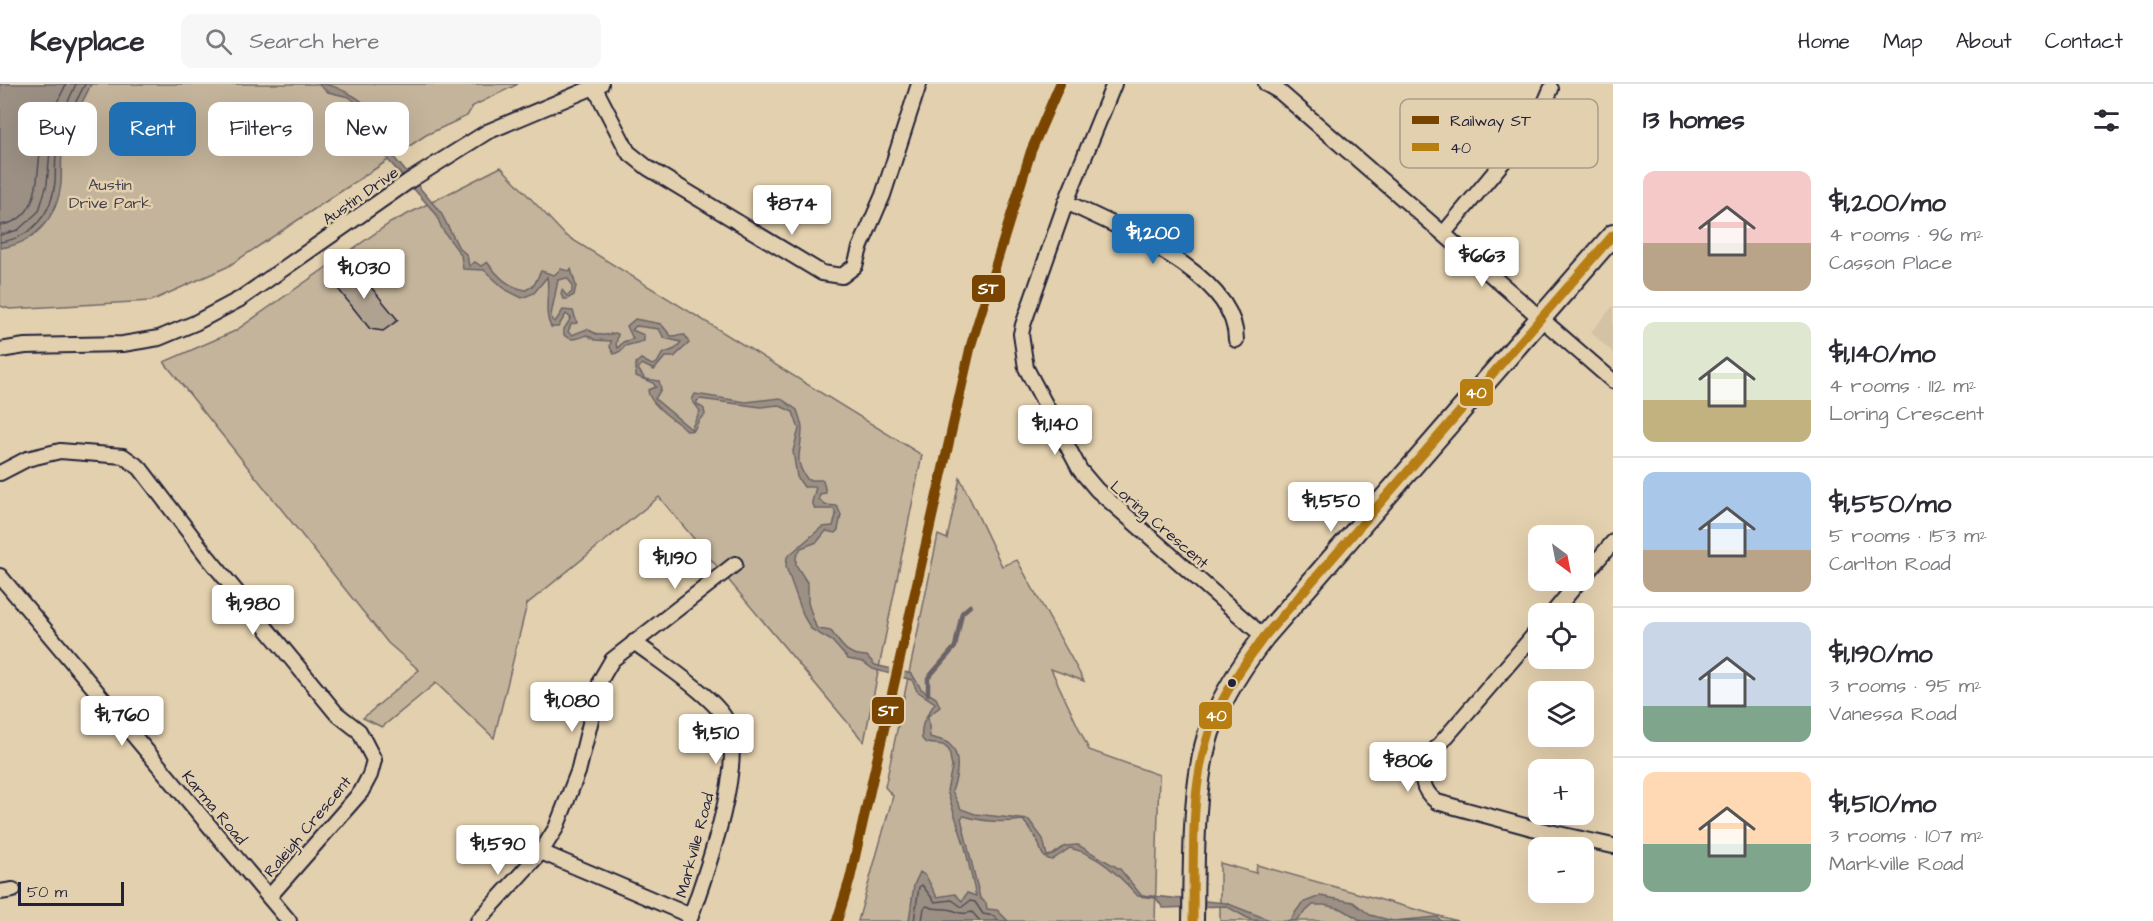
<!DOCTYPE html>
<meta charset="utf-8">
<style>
:root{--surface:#fff;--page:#f7f7f7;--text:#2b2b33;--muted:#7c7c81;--line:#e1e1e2;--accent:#1f6fb2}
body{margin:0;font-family:"Architects Daughter",sans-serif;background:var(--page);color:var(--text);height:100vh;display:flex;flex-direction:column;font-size:22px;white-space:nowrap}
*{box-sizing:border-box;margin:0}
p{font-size:20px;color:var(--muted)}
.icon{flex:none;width:33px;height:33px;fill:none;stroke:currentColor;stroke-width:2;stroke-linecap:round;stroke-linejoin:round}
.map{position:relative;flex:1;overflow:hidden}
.drawer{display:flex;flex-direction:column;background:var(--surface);width:540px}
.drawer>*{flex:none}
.guide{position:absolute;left:18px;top:18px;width:570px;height:54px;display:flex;gap:12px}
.needle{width:39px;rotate:148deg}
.fabs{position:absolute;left:1528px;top:441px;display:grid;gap:12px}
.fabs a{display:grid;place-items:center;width:66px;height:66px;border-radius:12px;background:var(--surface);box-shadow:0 6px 24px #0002;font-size:30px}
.scale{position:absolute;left:18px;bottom:15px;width:106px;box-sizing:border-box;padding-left:6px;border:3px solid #22223b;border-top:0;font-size:16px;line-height:21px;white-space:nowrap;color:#22223b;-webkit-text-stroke:4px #e3d0ae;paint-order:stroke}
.price{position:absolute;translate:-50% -51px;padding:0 14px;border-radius:6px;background:#fff;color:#222;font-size:20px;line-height:39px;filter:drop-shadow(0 2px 3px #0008)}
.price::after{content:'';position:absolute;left:50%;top:36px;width:18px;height:14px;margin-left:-9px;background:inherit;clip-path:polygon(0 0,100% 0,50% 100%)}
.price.selected{background:var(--accent);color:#fff}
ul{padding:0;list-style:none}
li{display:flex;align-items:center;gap:18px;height:150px;padding:0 30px}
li+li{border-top:2px solid var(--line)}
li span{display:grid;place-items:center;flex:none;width:168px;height:120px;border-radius:12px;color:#555}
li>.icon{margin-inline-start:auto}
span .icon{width:72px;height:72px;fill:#fffc;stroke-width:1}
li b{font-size:26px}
h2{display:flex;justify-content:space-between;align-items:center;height:72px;padding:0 30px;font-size:26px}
.tag{padding:0 21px;border-radius:12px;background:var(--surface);box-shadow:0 6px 24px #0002;font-size:21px;line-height:54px}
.tag.selected{background:var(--accent);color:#fff}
header{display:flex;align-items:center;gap:36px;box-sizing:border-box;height:84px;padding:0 30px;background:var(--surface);border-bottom:2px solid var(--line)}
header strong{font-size:28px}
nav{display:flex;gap:33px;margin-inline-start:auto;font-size:21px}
.search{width:420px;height:54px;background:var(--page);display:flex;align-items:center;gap:15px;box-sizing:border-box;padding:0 21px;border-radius:12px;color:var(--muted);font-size:22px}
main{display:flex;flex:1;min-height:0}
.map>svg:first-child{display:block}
.built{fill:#d4c2a5}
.green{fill:#c4b49b;stroke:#736b6b;stroke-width:1.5}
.water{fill:#9c9084;stroke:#6b6467;stroke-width:1.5}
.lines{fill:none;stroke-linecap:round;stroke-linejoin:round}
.shore{stroke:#534e58;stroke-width:1.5}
.stream{stroke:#6b6467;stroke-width:4.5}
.building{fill:#b0a290;stroke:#22223b;stroke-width:1.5}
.street-casing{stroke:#22223b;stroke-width:18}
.secondary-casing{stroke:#22223b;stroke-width:24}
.street{stroke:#e3d0ae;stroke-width:14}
.secondary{stroke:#e3d0ae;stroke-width:20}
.bus-1-casing{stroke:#e3d0ae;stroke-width:14}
.bus-1{stroke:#b77e12;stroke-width:9}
.rail-1-casing{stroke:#e3d0ae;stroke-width:15}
.rail-1{stroke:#794400;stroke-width:10}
.bus-dot{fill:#22223b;stroke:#e3d0ae;stroke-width:2}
.labels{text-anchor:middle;stroke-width:5;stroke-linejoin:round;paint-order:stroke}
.park-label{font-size:16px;fill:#423f4e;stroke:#e3d0ae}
.street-label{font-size:16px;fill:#22223b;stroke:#e3d0ae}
.key{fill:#e3d0ae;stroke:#a99c8c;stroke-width:1.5}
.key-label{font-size:16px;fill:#22223b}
.line-badge{stroke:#e3d0ae;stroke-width:2}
.badge-label{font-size:16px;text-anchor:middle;font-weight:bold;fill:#fff}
</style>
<header>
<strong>Keyplace</strong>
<div class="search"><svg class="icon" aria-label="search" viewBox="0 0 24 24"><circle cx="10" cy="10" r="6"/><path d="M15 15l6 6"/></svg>Search here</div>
<nav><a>Home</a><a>Map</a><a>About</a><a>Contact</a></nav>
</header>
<main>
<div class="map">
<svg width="1613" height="837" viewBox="0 0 1613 837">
<rect width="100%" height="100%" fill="#e3d0ae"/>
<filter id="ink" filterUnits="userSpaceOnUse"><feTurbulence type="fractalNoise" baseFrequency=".0167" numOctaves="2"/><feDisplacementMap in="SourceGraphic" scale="12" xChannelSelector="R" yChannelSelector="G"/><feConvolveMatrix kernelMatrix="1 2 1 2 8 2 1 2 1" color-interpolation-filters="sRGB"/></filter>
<g filter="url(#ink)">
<path class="built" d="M 1613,222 L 1613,269 L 1591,248 Z"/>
<g class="green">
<path d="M 0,0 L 518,0 L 473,22 L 467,32 L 426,51 L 227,183 L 151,217 L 10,225 L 0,222 Z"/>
<path d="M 501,83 L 565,151 L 922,371 L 864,658 L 659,413 L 527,520 L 494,654 L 436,599 L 382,643 L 363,634 L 419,586 L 388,559 L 164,278 L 235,247 L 390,139 Z"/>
<path d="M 960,394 L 1002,482 L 1017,476 L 1084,597 L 1051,585 L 1089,666 L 1159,691 L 1155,837 L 858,837 L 893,712 L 885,703 L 938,451 L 947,455 Z"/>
<path d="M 1220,779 L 1256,789 L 1257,781 L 1457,837 L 1220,837 Z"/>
</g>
<g class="water">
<path d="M 0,0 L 91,0 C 83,19 69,39 64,58 C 60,71 62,87 61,100 C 57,134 34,160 0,164 Z"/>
<path d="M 318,0 C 329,0 336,3 346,8 C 371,20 375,29 380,57 L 441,129 L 459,164 L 467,171 L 469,182 L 475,178 L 481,182 L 487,178 C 498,192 507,203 526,206 L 534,201 L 541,187 L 554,191 L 561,185 L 569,187 L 571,185 L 576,202 L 574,211 L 567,215 L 563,215 L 561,210 L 562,206 L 567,212 L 572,208 L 572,200 L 567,194 L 558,196 L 551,231 L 552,236 L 555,238 L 563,226 L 573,227 L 577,239 L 571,240 L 568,248 L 572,251 L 587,245 C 597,251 603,253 615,249 L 618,250 L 616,261 L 618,264 L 623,258 L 633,255 L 627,242 L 635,235 L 661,240 L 671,252 L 685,251 L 689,259 L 674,273 L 665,273 L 654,286 L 642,280 L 638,285 L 645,295 L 659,297 L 661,305 L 655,315 L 691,345 L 700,327 L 692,316 L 695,310 L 746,318 L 780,314 L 797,326 C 799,332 802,339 802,345 C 802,366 792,377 808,396 L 823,396 L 826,409 L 820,410 L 819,415 L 825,421 L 837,422 L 841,431 L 838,446 L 835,449 L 826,447 L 817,458 L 801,464 L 796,473 L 796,481 L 808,500 L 808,519 L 816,543 L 818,545 L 831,547 C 843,563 846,571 867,572 L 875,581 L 912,590 L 921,605 L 936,614 L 940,623 L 928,632 L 930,653 C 936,655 944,656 949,660 C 962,671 957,694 952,707 L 961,725 L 975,730 L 1029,736 L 1043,755 L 1047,772 L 1052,771 L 1065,762 L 1078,761 L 1120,785 L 1141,811 L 1226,819 L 1272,837 L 1251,836 L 1226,822 L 1163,824 L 1156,814 L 1138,812 C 1118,791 1100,771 1070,764 L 1052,776 C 1040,773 1042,767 1038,758 C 1035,750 1028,743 1023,736 C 1002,739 984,738 964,732 L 961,734 L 980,814 L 986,819 L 987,825 L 997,826 L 1008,837 L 909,837 L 914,801 L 920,788 L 926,792 L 937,813 L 955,810 L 962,817 L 967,809 L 976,812 L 965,763 L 947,707 L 952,683 L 949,666 L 943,661 L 926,659 L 922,655 C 920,638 927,632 935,619 L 917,607 L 912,596 L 873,585 L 863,578 L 848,575 L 832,557 L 811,545 L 804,533 L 786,483 L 787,473 L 822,443 L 833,442 L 836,431 L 834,425 L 815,425 L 812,418 L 816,403 L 804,403 L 797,393 L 793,367 L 799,345 L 793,328 L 778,321 L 761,323 L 700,315 L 697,317 L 697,320 L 704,325 L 705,331 L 699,336 L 694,346 L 688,347 C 677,338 648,320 648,306 L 656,303 L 653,299 L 636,292 L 636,279 L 641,275 L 652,281 L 657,279 L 662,270 L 675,265 L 681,258 L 664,254 L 659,245 L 636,242 L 632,246 L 644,251 L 644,257 L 625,262 L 621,267 L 614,270 L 610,263 L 611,257 L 595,256 L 587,251 C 579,254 571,258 564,251 L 564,245 L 571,234 L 566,230 L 558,243 L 551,243 C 543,228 550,210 547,193 L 534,209 L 522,214 L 506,206 L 484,186 L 463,185 L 461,171 L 442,145 L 436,130 L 373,59 L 371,39 L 363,24 L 349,13 L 328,8 Z"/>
<path d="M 1320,812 L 1353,818 L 1370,831 L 1393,837 L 1438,833 L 1441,837 L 1362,837 L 1342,825 L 1324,821 L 1313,821 L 1295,837 L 1286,837 L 1290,836 L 1302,819 Z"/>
</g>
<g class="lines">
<g class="shore">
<path d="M 0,141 C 44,136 35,87 42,55 C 45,36 59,17 66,0"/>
<path d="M 0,151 L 18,146 L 39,127 L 47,100 L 51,55 L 76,0"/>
<path d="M 0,158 C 32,154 52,129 55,98 C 56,84 54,68 59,55 C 65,37 76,18 85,0"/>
<path d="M 914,837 L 919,803 L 922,801 L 935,818 L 952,816 L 962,823 L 970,817 L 975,818 L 983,830 L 994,832 L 999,837"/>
<path d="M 922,837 L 924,824 L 927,822 C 935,826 939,824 947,825 C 958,826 958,832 972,828 L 980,837"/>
</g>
<path class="stream" d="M 928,610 L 928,594 L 955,563 L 962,529 L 970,522"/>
</g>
<path class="building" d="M 352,180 L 398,236 L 383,247 L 370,245 L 331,196 Z"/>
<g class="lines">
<defs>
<g id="street">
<path d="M 1114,0 L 1066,118 L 1023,241 L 1021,250 L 1026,284 L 1080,386 L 1097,406 L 1264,553"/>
<path d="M 1266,0 L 1280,8 L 1613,297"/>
<path d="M 595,4 L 628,68 L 648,84 L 822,189 L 842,192 L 855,182 L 860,164 L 883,111 L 919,0"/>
<path d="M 1066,118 C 1117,143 1236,189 1236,256"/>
<path d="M 1444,149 L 1537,37 L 1551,5"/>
<path d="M 0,266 L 25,262 L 123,260 L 159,254 L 195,239 L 240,215 L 409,97 L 487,48 L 601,0"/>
<path d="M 0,389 L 27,375 L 60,367 L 123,372 L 140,384 L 207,472 L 336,629 L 359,647 L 374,676 L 370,691 L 361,708 L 269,813"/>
<path d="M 0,492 L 289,837"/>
<path d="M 1584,492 L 1613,458"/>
<path d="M 1552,530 L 1580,496"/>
<path d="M 1539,545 L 1428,674 C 1421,693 1420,705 1437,718 L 1532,744 L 1613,762"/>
<path d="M 634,558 C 659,577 709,609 725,634 C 749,673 704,795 689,837"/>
<path d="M 541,768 L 691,832"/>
<path d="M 0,808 L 13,806"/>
<path d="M 478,837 L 541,768 L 556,744 L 578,688 L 601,595 L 612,576 L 735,480"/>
</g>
<path id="secondary" d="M 1193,837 C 1194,781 1192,691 1212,640 C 1225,608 1243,580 1264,553 L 1613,151"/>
</defs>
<use href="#street" class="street-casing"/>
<use href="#secondary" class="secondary-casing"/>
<use href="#street" class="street"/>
<use href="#secondary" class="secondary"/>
<defs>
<path id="bus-1" d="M 1193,837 C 1194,773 1189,701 1212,640 C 1224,608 1244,580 1264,553 L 1613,151"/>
</defs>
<use href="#bus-1" class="bus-1-casing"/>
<use href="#bus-1" class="bus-1"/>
<defs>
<path id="rail-1" d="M 837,837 L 850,795 L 971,261 L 1031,67 L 1060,0"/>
</defs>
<use href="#rail-1" class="rail-1-casing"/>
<use href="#rail-1" class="rail-1"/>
</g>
</g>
<circle class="bus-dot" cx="1232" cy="599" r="5"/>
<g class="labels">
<g class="park-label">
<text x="110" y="106">Austin<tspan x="110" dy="18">Drive Park</tspan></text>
</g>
<g class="street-label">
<text transform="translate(360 111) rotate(-35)" y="6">Austin Drive</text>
<text transform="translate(1160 440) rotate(41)" y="6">Loring Crescent</text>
<text transform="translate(215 723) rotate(50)" y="6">Karma Road</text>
<text transform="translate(307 742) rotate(-50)" y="6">Raleigh Crescent</text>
<text transform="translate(694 761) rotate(-75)" y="6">Markville Road</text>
</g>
</g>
<rect x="1400" y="15" width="198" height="69" rx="9" class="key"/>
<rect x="1412" y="32" width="27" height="8" fill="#794400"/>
<rect x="1412" y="59" width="27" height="8" fill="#b77e12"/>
<g class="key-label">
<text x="1450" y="42">Railway ST</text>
<text x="1450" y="69">40</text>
</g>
<g class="line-badge">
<rect x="971" y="190" width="35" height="29" rx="6" fill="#794400"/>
<rect x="1459" y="294" width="35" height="29" rx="6" fill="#b77e12"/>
<rect x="871" y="612" width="34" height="29" rx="6" fill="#794400"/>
<rect x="1198" y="617" width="35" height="29" rx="6" fill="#b77e12"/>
</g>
<g class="badge-label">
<text x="988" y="210">ST</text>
<text x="1476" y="314">40</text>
<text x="888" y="632">ST</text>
<text x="1216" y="637">40</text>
</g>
</svg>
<div class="fabs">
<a><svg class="needle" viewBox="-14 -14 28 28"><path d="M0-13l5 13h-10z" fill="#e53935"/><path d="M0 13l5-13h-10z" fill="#7c7c81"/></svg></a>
<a><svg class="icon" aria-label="locate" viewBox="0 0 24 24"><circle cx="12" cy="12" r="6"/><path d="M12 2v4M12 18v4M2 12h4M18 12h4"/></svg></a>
<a><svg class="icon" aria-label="layers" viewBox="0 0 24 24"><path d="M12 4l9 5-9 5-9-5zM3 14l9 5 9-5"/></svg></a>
<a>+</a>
<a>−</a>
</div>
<div class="scale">50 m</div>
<b class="price" style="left:792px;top:152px">$874</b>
<b class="price selected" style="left:1153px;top:181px">$1,200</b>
<b class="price" style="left:1482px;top:204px">$663</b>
<b class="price" style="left:364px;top:216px">$1,030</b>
<b class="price" style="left:1055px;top:372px">$1,140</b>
<b class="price" style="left:1331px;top:449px">$1,550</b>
<b class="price" style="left:675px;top:506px">$1,190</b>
<b class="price" style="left:253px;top:552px">$1,980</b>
<b class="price" style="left:572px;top:649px">$1,080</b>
<b class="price" style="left:122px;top:663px">$1,760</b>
<b class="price" style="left:716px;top:681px">$1,510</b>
<b class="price" style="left:1408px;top:709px">$806</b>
<b class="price" style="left:498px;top:792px">$1,590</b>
<div class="guide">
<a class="tag">Buy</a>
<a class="tag selected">Rent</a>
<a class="tag">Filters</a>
<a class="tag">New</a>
</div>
</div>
<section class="drawer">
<h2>13 homes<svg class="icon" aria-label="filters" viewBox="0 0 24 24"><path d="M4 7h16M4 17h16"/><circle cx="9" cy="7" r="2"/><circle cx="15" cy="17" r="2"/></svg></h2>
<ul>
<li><span style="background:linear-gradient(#f6c9c9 60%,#b9a48a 0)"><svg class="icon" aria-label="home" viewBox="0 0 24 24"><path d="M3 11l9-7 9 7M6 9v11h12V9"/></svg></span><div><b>$1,200/mo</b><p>4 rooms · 96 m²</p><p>Casson Place</p></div></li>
<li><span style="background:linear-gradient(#dfe7d0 65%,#c2b280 0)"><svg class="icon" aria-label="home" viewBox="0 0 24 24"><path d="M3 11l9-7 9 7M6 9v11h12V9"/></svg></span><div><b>$1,140/mo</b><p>4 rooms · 112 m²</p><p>Loring Crescent</p></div></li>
<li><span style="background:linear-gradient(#a9c7e8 65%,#b9a48a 0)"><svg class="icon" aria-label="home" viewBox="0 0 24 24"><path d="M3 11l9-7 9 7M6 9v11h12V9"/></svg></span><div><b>$1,550/mo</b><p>5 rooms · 153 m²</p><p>Carlton Road</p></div></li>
<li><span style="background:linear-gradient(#c9d6e8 70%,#7fa58c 0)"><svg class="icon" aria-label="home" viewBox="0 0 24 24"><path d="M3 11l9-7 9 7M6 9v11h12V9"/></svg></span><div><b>$1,190/mo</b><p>3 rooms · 95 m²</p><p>Vanessa Road</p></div></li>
<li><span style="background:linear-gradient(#ffd9b3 60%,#7fa58c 0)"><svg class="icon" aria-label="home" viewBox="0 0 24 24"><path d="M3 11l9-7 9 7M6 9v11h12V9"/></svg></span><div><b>$1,510/mo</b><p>3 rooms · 107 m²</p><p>Markville Road</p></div></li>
</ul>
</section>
</main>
